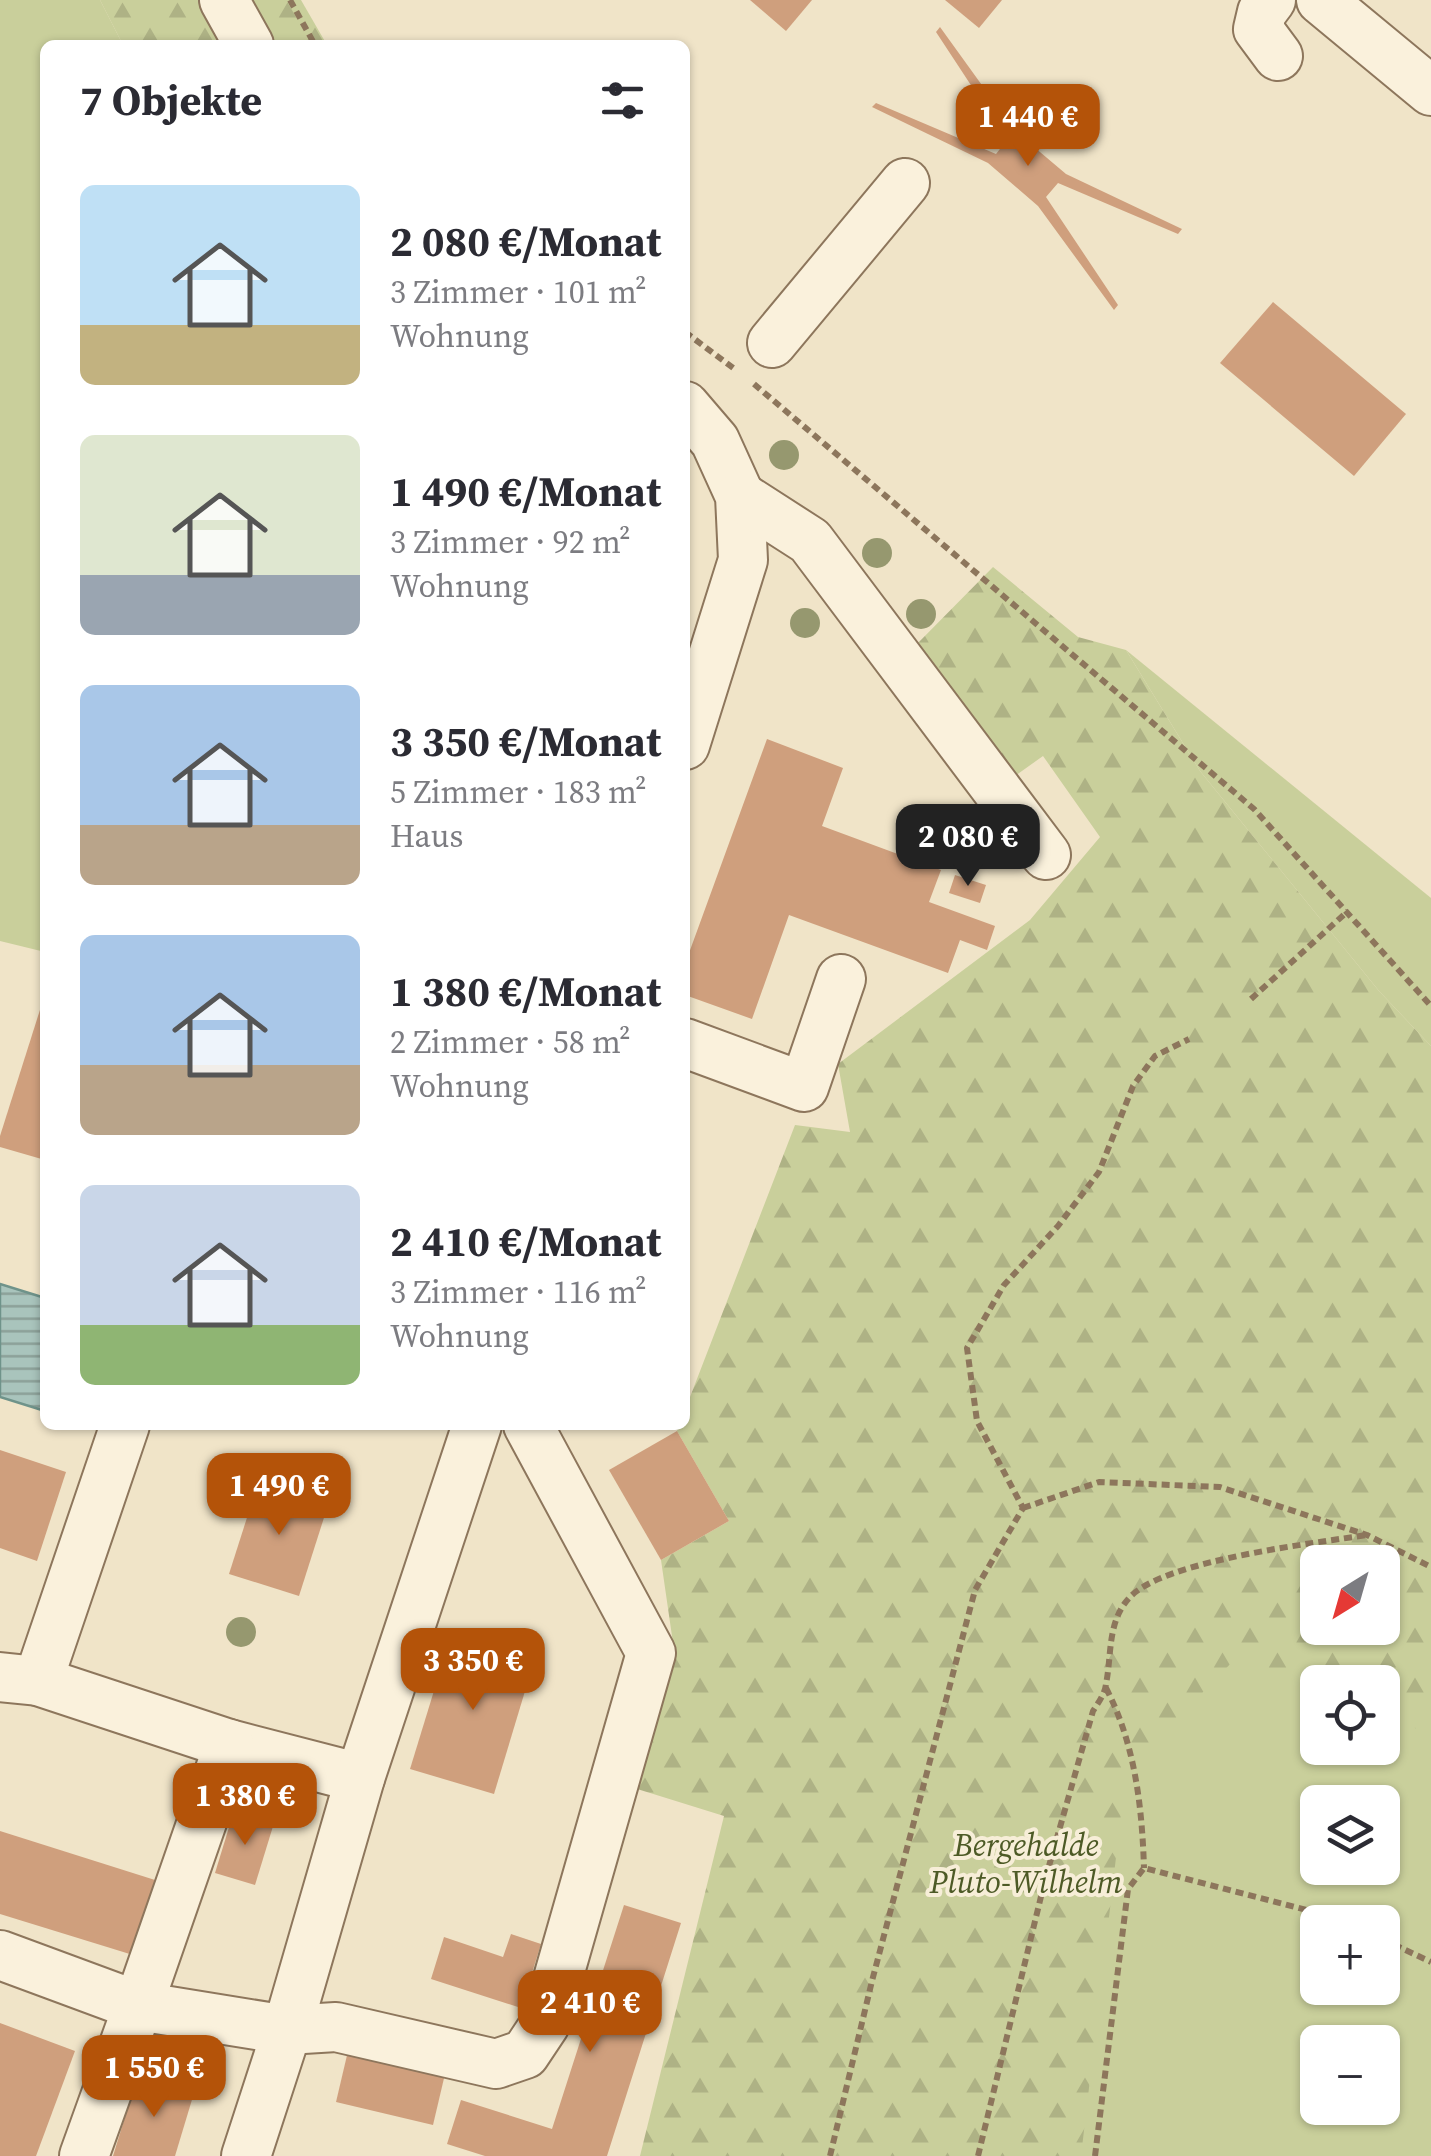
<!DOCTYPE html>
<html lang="de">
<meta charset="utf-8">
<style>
:root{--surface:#fff;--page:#f7f7f7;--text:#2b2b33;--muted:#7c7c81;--accent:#b45309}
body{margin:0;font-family:"Source Serif 4",serif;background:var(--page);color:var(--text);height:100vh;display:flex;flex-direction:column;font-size:38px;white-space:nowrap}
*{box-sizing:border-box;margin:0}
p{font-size:32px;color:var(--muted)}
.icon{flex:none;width:55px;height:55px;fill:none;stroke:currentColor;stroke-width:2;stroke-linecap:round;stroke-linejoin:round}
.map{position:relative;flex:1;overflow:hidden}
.side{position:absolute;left:40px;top:40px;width:650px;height:1390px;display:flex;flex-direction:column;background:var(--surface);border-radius:15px;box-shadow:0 2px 8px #0004}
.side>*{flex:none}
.needle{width:65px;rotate:217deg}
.tools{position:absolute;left:1300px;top:1545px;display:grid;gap:20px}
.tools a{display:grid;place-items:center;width:100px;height:100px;border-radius:15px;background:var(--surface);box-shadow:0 2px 8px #0004;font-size:50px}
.price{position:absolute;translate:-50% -85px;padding:0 22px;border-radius:20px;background:var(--accent);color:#fff;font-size:32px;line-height:65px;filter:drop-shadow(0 2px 5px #0008)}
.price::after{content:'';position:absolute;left:50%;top:60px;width:30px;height:22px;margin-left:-15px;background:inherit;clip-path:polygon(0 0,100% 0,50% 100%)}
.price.on{background:#222;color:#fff}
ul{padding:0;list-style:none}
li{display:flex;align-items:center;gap:30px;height:250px;padding:0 40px}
li span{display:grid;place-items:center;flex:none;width:280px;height:200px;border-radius:15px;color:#555}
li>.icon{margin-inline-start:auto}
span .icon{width:120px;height:120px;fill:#fffc;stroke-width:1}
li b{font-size:42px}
h2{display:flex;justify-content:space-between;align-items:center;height:120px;padding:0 40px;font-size:42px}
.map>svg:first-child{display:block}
.green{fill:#c9cf9b;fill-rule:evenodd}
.forest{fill:url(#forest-firs);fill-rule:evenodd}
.water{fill:url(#water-rules);stroke:#6f938a;stroke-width:2.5}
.building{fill:#cf9f7d}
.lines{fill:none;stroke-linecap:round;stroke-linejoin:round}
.minor-casing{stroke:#8d765c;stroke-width:52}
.path{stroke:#8d765c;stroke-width:6;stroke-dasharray:8 5;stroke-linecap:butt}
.minor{stroke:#faf1dc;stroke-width:48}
.tree{fill:#96986f}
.labels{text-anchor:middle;stroke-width:8;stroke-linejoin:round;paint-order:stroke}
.park-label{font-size:32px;font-style:italic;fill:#4d5a26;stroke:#f7eed8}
</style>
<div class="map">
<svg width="1431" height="2156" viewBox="0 0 1431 2156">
<defs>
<pattern id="forest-firs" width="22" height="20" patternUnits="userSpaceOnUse" patternTransform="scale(2.5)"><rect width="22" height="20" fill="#c9cf9b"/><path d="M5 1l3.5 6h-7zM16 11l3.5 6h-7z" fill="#aeb285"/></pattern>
<pattern id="water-rules" width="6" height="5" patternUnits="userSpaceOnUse" patternTransform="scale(2.5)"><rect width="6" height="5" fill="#a9c4bc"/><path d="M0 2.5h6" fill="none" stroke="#8ba098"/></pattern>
</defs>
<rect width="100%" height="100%" fill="#f0e4c8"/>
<g class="green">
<path d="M 0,0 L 100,0 L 123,45 L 45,45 L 45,952 L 0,941 Z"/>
<path d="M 1126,650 L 1431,898 L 1431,1046 L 1379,991 L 1200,771 Z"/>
<path d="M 1431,1220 L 1431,2156 L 646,2156 ZM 1318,1562 L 1382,1562 L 1382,1628 L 1318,1628 ZM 1318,1682 L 1382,1682 L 1382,1748 L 1318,1748 ZM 1318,1802 L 1382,1802 L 1382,1868 L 1318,1868 ZM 1318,1922 L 1382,1922 L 1382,1988 L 1318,1988 ZM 1318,2042 L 1382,2042 L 1382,2108 L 1318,2108 Z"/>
</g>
<g class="forest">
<path d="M 100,0 L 301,0 L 327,45 L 123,45 Z"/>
<path d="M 993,567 L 1078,637 L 1126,650 L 1200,771 L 1379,991 L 1431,1046 L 1431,1738 L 1383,1708 L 1382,1682 L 1319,1682 L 1235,1659 L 1126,1772 L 1081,2156 L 640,2156 L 724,1816 L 634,1788 L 674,1650 L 661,1560 L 729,1521 L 677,1431 L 679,1425 L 685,1425 L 685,1410 L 795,1125 L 850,1132 L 838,1064 L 1030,920 L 1100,837 L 1043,756 L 1015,776 L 916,645 ZM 1318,1562 L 1382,1562 L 1382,1628 L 1318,1628 Z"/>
</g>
<path class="water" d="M 0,1284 L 45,1298 L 45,1411 L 0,1397 Z"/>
<g class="building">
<path d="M 750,0 L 812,0 L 786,31 Z"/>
<path d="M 945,0 L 1002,0 L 979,28 Z"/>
<path d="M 940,27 L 1015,131 L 1066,174 L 1182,229 L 1178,234 L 1058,183 L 1046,197 L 1118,305 L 1114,310 L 1038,206 L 988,163 L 872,107 L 876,103 L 996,154 L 1007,140 L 936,32 Z"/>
<path d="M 1273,302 L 1406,414 L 1354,476 L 1220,363 Z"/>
<path d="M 767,739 L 843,768 L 822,826 L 941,870 L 929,902 L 995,926 L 987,950 L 960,940 L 948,973 L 789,915 L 752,1019 L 685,995 L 685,964 Z"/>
<path d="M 955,875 L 986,885 L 980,903 L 949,893 Z"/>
<path d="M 45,994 L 45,1160 L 0,1147 L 0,1136 Z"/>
<path d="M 677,1431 L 729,1521 L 661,1560 L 609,1470 Z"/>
<path d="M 0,1450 L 66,1472 L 37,1561 L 0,1548 Z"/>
<path d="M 259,1480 L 329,1502 L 299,1596 L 229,1574 Z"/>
<path d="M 452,1632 L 535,1658 L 494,1794 L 410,1769 Z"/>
<path d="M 234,1811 L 274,1823 L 255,1885 L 215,1873 Z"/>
<path d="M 0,1831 L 155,1880 L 133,1955 L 0,1914 Z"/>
<path d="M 624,1905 L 681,1923 L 607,2156 L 485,2156 L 447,2144 L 461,2100 L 552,2129 Z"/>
<path d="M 511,1934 L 541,1944 L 521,2008 L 431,1979 L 444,1937 L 503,1957 Z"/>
<path d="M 0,2023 L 75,2051 L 36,2156 L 0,2156 Z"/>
<path d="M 348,2051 L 445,2074 L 433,2125 L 336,2102 Z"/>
<path d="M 138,2075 L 194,2093 L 175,2156 L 113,2156 Z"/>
</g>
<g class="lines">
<defs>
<g id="minor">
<path d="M 224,0 L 249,45"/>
<path d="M 1271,0 L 1262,12 L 1258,29 L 1278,56"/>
<path d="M 1321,0 L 1431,91"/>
<path d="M 772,343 L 905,183"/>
<path d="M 685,406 L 715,441 L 740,496 L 743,560 L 685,745"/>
<path d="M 740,496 L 810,541 L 1046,855"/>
<path d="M 685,1043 L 804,1087 L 841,979"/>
<path d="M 0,1677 L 38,1681 L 125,1425"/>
<path d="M 38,1681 L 229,1744 L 360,1778"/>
<path d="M 229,1744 L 138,2006 L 287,2030 L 336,2027 L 496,2064 L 525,2054 L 545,2024 L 651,1653 L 528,1425"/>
<path d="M 0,1955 L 138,2006 L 84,2156"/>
<path d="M 246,2156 L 287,2030 L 360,1778 L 477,1425"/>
</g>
</defs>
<use href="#minor" class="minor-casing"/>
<g class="path">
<path d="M 290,0 L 315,45"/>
<path d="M 685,332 L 736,370"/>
<path d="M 754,384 L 1254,809 L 1431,1006"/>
<path d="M 1251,999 L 1348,911"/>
<path d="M 1023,1508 L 1099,1482 L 1220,1487 L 1367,1535 L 1431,1567"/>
<path d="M 1106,1688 C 1135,1744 1142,1806 1144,1868"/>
<path d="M 1382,1939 L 1431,1962"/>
<path d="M 830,2156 L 872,1981 L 975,1590 L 1023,1508 L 977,1421 L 967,1348 L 1004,1285 L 1058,1226 L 1099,1172 L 1133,1086 L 1155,1056 L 1189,1039"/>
<path d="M 978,2156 L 1045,1880 L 1093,1711 C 1098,1703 1105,1694 1106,1684 C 1112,1654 1107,1621 1130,1597 C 1165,1560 1316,1543 1367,1535"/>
<path d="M 1095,2156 L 1128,1889 L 1144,1868 L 1318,1913 L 1342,1922"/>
</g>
<use href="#minor" class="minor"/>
</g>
<g class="tree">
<circle cx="784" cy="455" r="15"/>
<circle cx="877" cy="553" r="15"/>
<circle cx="921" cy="614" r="15"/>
<circle cx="805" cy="623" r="15"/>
<circle cx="241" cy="1632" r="15"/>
</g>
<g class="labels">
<g class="park-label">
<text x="1026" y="1856">Bergehalde<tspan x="1026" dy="37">Pluto-Wilhelm</tspan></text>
</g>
</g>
</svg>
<div class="tools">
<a><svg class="needle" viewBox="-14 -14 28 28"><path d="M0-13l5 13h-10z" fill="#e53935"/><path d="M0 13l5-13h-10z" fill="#7c7c81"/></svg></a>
<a><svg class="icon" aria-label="locate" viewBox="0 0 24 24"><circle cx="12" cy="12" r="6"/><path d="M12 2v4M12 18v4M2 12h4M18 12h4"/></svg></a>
<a><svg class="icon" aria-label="layers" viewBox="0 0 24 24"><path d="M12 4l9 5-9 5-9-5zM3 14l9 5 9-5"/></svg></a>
<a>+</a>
<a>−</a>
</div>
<b class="price" style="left:1028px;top:169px">1 440 €</b>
<b class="price on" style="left:968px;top:889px">2 080 €</b>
<b class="price" style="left:279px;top:1538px">1 490 €</b>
<b class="price" style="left:473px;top:1713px">3 350 €</b>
<b class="price" style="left:245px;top:1848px">1 380 €</b>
<b class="price" style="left:590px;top:2055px">2 410 €</b>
<b class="price" style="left:154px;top:2120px">1 550 €</b>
<section class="side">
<h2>7 Objekte<svg class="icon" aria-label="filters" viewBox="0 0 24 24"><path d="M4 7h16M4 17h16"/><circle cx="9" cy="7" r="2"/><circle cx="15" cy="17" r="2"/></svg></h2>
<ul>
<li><span style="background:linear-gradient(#bfe0f5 70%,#c2b280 0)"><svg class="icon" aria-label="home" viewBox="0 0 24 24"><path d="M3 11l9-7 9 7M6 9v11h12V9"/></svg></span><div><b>2 080 €/Monat</b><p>3 Zimmer · 101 m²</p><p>Wohnung</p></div></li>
<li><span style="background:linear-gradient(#dfe7d0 70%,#9aa5b1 0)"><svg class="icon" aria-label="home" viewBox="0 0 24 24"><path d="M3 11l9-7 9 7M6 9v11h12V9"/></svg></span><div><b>1 490 €/Monat</b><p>3 Zimmer · 92 m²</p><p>Wohnung</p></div></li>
<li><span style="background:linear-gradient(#a9c7e8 70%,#b9a48a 0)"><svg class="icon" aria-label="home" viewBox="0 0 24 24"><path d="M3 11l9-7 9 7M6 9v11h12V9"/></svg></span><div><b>3 350 €/Monat</b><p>5 Zimmer · 183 m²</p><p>Haus</p></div></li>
<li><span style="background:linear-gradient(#a9c7e8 65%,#b9a48a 0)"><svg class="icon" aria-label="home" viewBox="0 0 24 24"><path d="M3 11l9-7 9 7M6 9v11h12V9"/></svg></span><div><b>1 380 €/Monat</b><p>2 Zimmer · 58 m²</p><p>Wohnung</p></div></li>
<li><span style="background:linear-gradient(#c9d6e8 70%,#8fb573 0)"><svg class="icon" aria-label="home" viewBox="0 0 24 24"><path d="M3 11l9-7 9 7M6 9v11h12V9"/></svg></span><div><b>2 410 €/Monat</b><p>3 Zimmer · 116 m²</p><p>Wohnung</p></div></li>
</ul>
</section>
</div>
